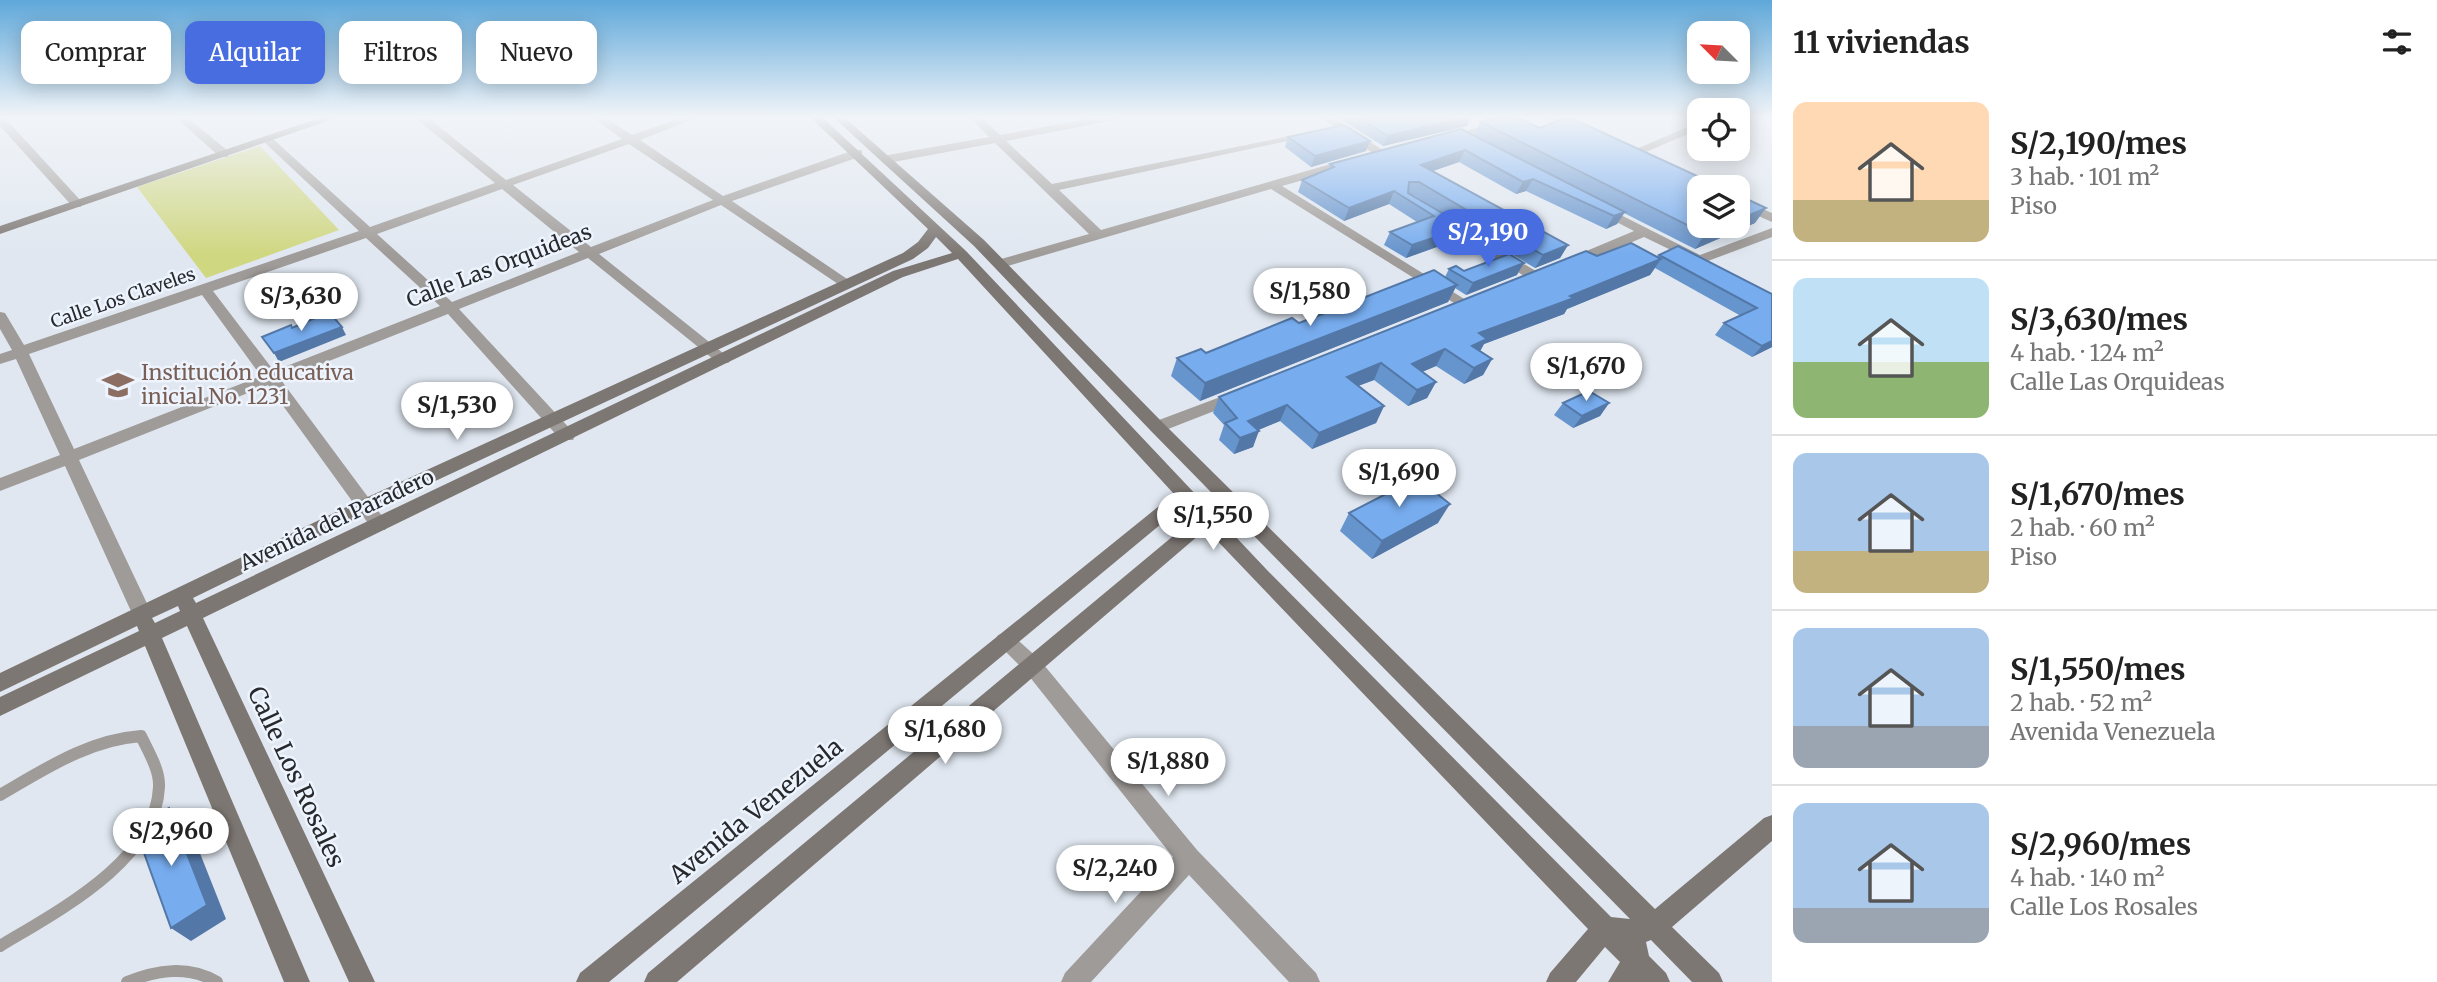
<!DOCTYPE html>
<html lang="es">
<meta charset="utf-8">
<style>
:root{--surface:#fff;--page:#f2f2f2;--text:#222;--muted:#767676;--line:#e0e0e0;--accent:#476de0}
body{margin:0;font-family:Merriweather,serif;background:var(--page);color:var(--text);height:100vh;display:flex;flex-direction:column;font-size:26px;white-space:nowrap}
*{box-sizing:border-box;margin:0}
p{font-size:23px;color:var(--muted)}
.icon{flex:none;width:38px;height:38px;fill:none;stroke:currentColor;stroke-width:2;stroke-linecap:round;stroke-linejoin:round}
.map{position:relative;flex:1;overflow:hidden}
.sheet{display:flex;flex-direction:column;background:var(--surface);width:665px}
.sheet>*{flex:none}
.hud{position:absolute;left:21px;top:21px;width:665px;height:63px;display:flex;gap:14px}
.needle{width:46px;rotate:294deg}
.tools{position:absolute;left:1687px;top:21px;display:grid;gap:14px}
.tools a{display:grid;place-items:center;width:63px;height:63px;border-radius:14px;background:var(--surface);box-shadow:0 4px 18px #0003;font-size:35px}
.price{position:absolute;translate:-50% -60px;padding:0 16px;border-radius:24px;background:#fff;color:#222;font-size:23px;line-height:46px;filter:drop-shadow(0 2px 4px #0008)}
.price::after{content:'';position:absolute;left:50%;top:42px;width:21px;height:16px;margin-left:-10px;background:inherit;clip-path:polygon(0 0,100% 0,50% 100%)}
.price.on{background:var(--accent);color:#fff}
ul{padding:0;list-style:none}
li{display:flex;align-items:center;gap:21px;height:175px;padding:0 21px}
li+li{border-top:2px solid var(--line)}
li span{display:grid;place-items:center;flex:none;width:196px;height:140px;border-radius:14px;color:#555}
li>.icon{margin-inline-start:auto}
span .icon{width:84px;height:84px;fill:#fffc;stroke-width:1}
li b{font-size:30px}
h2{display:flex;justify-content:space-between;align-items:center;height:84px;padding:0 21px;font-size:30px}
.pill{padding:0 24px;border-radius:14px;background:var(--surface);box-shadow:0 4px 18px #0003;font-size:24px;line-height:63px}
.pill.on{background:var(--accent);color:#fff}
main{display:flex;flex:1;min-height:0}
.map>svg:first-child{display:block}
.green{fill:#d0d781}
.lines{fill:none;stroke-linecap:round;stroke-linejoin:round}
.lane{stroke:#9f9b98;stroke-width:12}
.street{fill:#9f9b98;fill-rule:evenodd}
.secondary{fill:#7d7773;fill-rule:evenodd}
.wall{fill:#6694cd}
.shaded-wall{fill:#5378a7}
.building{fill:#77acee;stroke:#5378a7;stroke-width:2}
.labels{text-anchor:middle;stroke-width:5;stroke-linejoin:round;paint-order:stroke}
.far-street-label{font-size:18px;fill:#27292d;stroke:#edf4fd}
.street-label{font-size:21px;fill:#27292d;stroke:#edf4fd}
.education-label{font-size:21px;fill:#785e54;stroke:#edf4fd;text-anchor:start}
.near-street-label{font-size:24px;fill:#27292d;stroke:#edf4fd}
</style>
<main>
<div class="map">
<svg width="1772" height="982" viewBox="0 0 1772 982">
<rect width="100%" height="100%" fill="#e0e7f0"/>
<path class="green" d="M 260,146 L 339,230 L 206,278 L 137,187 Z"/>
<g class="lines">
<g class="lane">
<path d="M 0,795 C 45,769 88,740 141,736 C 148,751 160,770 159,787 C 156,861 56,912 0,946"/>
<path d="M 127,982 C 157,970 188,965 217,982"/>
</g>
<g class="street">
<path d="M 0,117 L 4,117 L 81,201 L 81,207 L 73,207 L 0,126 Z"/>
<path d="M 175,117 L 187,117 L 228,151 L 228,157 L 220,157 Z"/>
<path d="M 414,117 L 427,117 L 506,180 L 622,139 L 592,117 L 604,117 L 632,135 L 684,117 L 699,117 L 640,140 L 723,196 L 854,150 L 862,150 L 862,156 L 732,201 L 853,283 L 846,287 L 841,286 L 721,205 L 599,254 L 728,357 L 731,360 L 728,363 L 718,363 L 588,258 L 459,309 L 573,432 L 575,436 L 573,440 L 561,440 L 448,314 L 281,380 L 385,520 L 388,525 L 385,530 L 373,530 L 268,385 L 79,460 L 152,614 L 149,620 L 142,622 L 135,620 L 65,466 L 0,491 L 0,478 L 60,455 L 16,359 L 0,364 L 0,354 L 12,350 L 0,329 L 0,312 L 5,313 L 24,345 L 359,231 L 264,142 L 264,138 L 272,138 L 370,227 L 495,183 ZM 629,144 L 713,200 L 591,247 L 513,185 ZM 502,189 L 579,252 L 452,302 L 377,234 ZM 366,238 L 440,306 L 274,371 L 213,291 ZM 202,295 L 261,376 L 74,449 L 29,354 Z"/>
<path d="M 970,117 L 981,117 L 1000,135 L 1098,117 L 1120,117 L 1115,120 L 1006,141 L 1052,184 L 1315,131 L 1317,133 L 1311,136 L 1059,190 L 1101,230 L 1345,160 L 1353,160 L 1353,166 L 1282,186 L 1474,305 L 1472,308 L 1462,308 L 1271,189 L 1004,267 L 994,267 L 994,261 L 1089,234 L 995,143 L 888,163 L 882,159 L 888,155 L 989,137 Z"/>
<path d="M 1320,117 L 1333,117 L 1387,153 L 1377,156 Z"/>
<path d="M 1513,117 L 1531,117 L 1448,141 L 1442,138 Z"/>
<path d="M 1546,117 L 1561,117 L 1587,130 L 1577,132 Z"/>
<path d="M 1699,122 L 1699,129 L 1637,156 L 1627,153 Z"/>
<path d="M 1738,198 L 1772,213 L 1772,222 L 1738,207 Z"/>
<path d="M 1599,204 L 1700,255 L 1772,228 L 1772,237 L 1700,264 L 1644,237 L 1575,266 L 1565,266 L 1565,260 L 1634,231 L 1595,211 L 1595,205 Z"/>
<path d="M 1443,217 L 1541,274 L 1543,277 L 1536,281 L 1531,280 L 1438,224 L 1437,221 Z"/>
<path d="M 1239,390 L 1245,391 L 1247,395 L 1245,399 L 1163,431 L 1151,431 L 1149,427 L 1151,423 Z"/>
<path d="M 1005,633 L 1012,635 L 1039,659 L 1197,850 L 1316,973 L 1320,982 L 1289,982 L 1189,875 L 1091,982 L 1061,982 L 1065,973 L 1173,857 L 1025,671 L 995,641 L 998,635 Z"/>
</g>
<g class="secondary">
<path d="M 322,117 L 339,117 L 0,234 L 0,226 Z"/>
<path d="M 810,117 L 822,117 L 966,251 L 1267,570 L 1611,917 L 1630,919 L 1151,431 L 974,246 L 833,117 L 844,117 L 984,240 L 1163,423 L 1655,909 L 1764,818 L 1772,815 L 1772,841 L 1672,927 L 1719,973 L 1723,982 L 1692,982 L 1651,940 L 1646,942 L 1649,956 L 1666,973 L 1670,982 L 1608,982 L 1620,962 L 1605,947 L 1576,982 L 1546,982 L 1550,973 L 1588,929 L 1206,529 L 677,982 L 644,982 L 648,973 L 1196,517 L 1184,505 L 609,982 L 576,982 L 580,973 L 1174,494 L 958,259 L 903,277 L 203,618 L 375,982 L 349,982 L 187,626 L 162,638 L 310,982 L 284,982 L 145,646 L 0,716 L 0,697 L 139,631 L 137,626 L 0,692 L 0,673 L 361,500 L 903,253 L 918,242 L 928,229 ZM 936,237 L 952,253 L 893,271 L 196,603 L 193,598 L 373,510 L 913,259 L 928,248 ZM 178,606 L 180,611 L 155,623 L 152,618 Z"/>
</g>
</g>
<g class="wall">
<path d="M 1337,117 L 1471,117 L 1467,126 L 1383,146 Z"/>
<path d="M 1479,117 L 1492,117 L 1490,119 L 1539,128 L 1755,223 L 1695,249 L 1624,213 L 1617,224 L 1606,229 L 1526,191 L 1516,194 L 1459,162 L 1433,171 L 1568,245 L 1560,258 L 1535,268 L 1413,195 L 1412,195 L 1459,239 L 1406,258 L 1384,245 L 1390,232 L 1417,222 L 1389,204 L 1344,221 L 1298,192 L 1302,180 L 1328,170 L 1330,164 L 1474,135 L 1481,122 L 1488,120 Z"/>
<path d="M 1288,137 L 1366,151 L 1311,167 L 1285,147 Z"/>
<path d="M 1659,255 L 1772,294 L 1772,347 L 1752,357 L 1715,335 L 1724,323 L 1741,316 L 1655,268 L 1650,275 L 1567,309 L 1564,314 L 1484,344 L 1480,351 L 1492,359 L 1483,375 L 1464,384 L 1436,366 L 1422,372 L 1436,382 L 1427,398 L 1408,406 L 1374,380 L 1358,386 L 1384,406 L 1376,423 L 1312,449 L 1280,421 L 1258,430 L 1253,447 L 1234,454 L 1219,440 L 1224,425 L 1213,413 L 1219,397 L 1597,256 L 1657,257 Z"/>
<path d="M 1449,269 L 1464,271 L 1517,275 L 1466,295 L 1455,288 L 1448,302 L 1200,401 L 1171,376 L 1177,358 L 1206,353 L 1445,277 Z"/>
<path d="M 1563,403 L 1609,403 L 1600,416 L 1573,428 L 1554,415 Z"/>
<path d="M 1349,513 L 1438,523 L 1372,559 L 1340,531 Z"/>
</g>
<g class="shaded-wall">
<path d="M 1467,117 L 1471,117 L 1467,126 L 1383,146 L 1388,136 Z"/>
<path d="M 1370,141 L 1366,151 L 1311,167 L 1315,156 Z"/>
<path d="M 1465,150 L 1459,162 L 1415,177 L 1421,165 Z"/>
<path d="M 1533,179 L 1526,191 L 1516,194 L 1523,182 Z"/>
<path d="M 1394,191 L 1389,204 L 1344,221 L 1349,208 Z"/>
<path d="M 1766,208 L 1755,223 L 1695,249 L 1705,234 L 1724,226 L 1738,226 L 1738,220 Z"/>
<path d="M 1625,212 L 1617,224 L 1606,229 L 1614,216 Z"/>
<path d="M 1466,227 L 1459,239 L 1406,258 L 1412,245 Z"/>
<path d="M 1568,245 L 1560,258 L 1535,268 L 1543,255 Z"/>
<path d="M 1661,259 L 1650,275 L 1567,309 L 1564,314 L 1484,344 L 1478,355 L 1463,362 L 1479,333 Z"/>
<path d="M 1524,263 L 1517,275 L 1466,295 L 1473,283 Z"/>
<path d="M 1457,285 L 1448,302 L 1200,401 L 1205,383 Z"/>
<path d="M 342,327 L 346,335 L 279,362 L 274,353 Z"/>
<path d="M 1772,341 L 1772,347 L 1752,357 L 1762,346 Z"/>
<path d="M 1445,349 L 1436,366 L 1403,380 L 1412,364 Z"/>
<path d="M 1492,359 L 1483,375 L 1464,384 L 1474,368 Z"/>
<path d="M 1381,363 L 1374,380 L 1339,393 L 1347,377 Z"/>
<path d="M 1436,382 L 1427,398 L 1408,406 L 1417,390 Z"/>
<path d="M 1609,403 L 1600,416 L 1573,428 L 1582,416 Z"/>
<path d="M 1287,405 L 1280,421 L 1242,437 L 1248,421 Z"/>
<path d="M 1384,406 L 1376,423 L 1312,449 L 1319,433 Z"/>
<path d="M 1259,431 L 1253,447 L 1234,454 L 1240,438 Z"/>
<path d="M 1450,504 L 1438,523 L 1372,559 L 1382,541 Z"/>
<path d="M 169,808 L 188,823 L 226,919 L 191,941 L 171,928 Z"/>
</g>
<g class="building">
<path d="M 1356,117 L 1467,117 L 1388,136 Z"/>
<path d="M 1497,117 L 1517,117 L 1539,128 L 1569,117 L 1721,187 L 1699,187 L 1699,226 L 1724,226 L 1705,234 L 1481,122 Z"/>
<path d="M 1344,125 L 1370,141 L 1315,156 L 1288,137 Z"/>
<path d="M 1461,129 L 1625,212 L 1614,216 L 1533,179 L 1523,182 L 1465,150 L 1421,165 L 1568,245 L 1543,255 L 1419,182 L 1409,182 L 1408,193 L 1466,227 L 1412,245 L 1390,232 L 1434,216 L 1394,191 L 1349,208 L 1302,180 L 1334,167 L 1330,164 Z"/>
<path d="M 1738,195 L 1766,208 L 1738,220 Z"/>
<path d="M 1631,243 L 1661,259 L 1570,296 L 1574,298 L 1479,333 L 1487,339 L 1472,346 L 1492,359 L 1474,368 L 1445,349 L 1412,364 L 1436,382 L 1417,390 L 1381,363 L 1347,377 L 1384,406 L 1319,433 L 1287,405 L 1248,421 L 1259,431 L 1240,438 L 1225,423 L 1237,418 L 1219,397 L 1586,251 L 1597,256 Z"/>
<path d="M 1678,246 L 1772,294 L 1772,341 L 1762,346 L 1724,323 L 1757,308 L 1659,255 Z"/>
<path d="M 1509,254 L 1524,263 L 1473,283 L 1449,269 L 1456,266 L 1464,271 Z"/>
<path d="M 1434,270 L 1457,285 L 1205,383 L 1177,358 L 1201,349 L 1206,353 L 1292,318 L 1299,323 Z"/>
<path d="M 329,312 L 342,327 L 274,353 L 262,337 L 291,325 L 292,328 Z"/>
<path d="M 1589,391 L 1609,403 L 1582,416 L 1563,403 Z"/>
<path d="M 1417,478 L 1450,504 L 1382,541 L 1349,513 Z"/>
<path d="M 169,808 L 207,905 L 171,928 L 135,828 Z"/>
</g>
<linearGradient id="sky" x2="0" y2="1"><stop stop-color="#5fa8da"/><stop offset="0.46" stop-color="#f1f4f8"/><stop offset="1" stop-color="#f1f4f8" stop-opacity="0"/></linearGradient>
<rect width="1772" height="254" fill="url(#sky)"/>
<defs>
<symbol id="school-bare" viewBox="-9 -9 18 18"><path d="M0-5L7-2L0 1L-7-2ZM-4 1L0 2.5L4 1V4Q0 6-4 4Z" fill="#8d6e63" stroke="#edf4fd" stroke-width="2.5" paint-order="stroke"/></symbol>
</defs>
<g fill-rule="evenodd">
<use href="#school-bare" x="96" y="363" width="44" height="44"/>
</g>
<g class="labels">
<g class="far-street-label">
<text transform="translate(123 298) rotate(-19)" y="6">Calle Los Claveles</text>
</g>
<g class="street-label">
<text transform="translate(499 266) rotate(-21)" y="7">Calle Las Orquideas</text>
<text transform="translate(337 520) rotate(-25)" y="7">Avenida del Paradero</text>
</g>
<g class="education-label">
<text x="141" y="380">Institución educativa<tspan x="141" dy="24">inicial No. 1231</tspan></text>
</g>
<g class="near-street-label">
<text transform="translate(296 777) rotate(65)" y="8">Calle Los Rosales</text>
<text transform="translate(756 811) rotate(-39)" y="8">Avenida Venezuela</text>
</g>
</g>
</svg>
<div class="tools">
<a><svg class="needle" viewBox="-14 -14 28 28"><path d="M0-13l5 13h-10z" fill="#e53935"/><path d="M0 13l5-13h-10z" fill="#767676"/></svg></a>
<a><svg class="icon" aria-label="locate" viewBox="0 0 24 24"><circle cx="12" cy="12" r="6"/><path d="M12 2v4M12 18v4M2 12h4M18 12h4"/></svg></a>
<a><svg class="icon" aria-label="layers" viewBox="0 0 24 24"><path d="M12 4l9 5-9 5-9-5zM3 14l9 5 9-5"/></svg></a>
</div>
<b class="price on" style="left:1488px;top:269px">S/2,190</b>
<b class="price" style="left:1310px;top:328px">S/1,580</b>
<b class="price" style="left:301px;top:333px">S/3,630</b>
<b class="price" style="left:1586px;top:403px">S/1,670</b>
<b class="price" style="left:457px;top:442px">S/1,530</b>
<b class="price" style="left:1399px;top:509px">S/1,690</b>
<b class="price" style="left:1213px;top:552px">S/1,550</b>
<b class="price" style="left:945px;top:766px">S/1,680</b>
<b class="price" style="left:1168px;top:798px">S/1,880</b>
<b class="price" style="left:171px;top:868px">S/2,960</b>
<b class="price" style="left:1115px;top:905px">S/2,240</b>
<div class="hud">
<a class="pill">Comprar</a>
<a class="pill on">Alquilar</a>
<a class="pill">Filtros</a>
<a class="pill">Nuevo</a>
</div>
</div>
<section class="sheet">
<h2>11 viviendas<svg class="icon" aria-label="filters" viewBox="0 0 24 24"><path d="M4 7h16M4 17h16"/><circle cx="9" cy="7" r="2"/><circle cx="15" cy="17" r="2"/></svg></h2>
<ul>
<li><span style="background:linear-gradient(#ffd9b3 70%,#c2b280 0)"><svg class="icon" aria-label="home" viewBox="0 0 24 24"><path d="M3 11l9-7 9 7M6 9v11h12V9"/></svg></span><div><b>S/2,190/mes</b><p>3 hab. · 101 m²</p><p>Piso</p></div></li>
<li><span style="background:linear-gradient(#bfe0f5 60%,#8fb573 0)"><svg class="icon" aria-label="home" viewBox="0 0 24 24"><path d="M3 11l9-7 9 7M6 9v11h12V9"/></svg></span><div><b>S/3,630/mes</b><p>4 hab. · 124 m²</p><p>Calle Las Orquideas</p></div></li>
<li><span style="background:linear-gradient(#a9c7e8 70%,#c2b280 0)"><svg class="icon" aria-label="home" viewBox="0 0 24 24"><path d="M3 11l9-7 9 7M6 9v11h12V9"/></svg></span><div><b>S/1,670/mes</b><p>2 hab. · 60 m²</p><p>Piso</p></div></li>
<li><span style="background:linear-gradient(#a9c7e8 70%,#9aa5b1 0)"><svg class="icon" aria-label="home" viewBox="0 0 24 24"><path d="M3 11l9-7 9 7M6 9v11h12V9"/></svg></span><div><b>S/1,550/mes</b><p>2 hab. · 52 m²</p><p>Avenida Venezuela</p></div></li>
<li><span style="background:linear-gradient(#a9c7e8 75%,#9aa5b1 0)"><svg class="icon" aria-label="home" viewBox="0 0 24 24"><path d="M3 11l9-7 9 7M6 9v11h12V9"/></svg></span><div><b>S/2,960/mes</b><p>4 hab. · 140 m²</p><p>Calle Los Rosales</p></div></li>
</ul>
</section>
</main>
